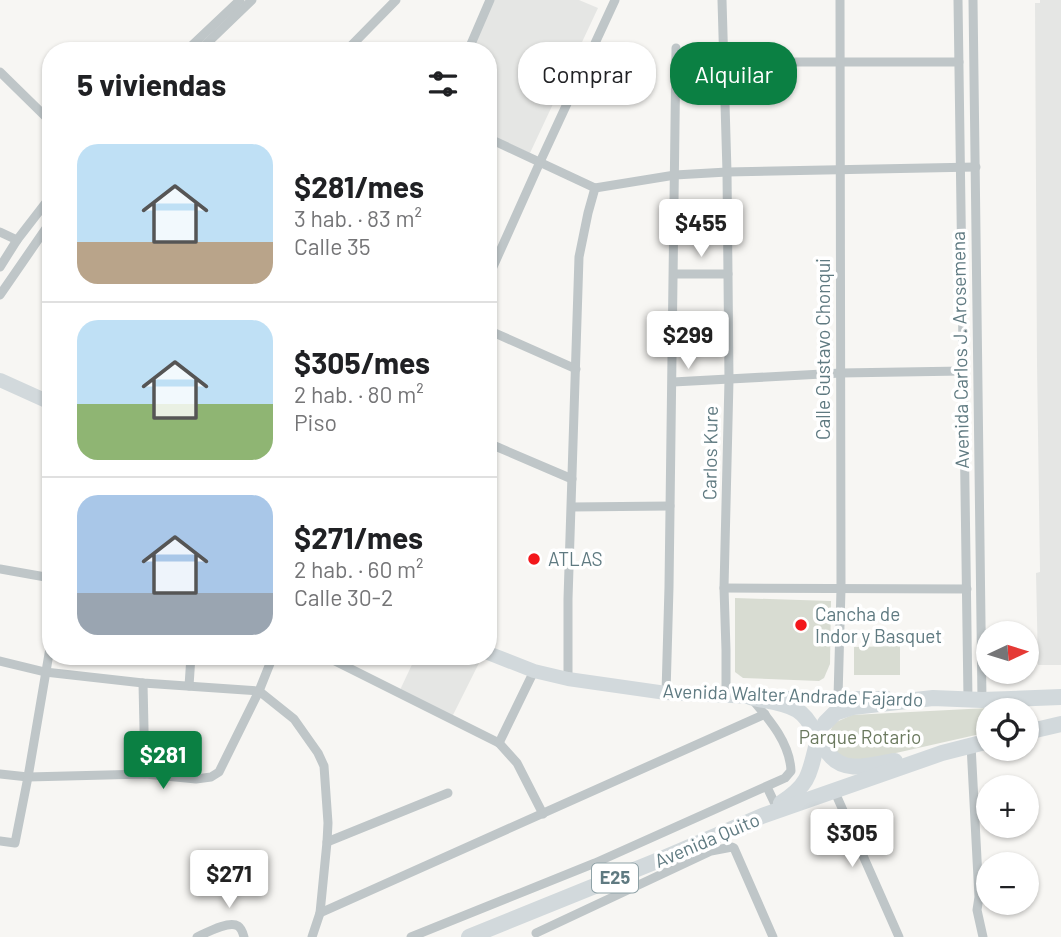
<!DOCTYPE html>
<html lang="es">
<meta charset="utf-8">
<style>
:root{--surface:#fff;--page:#f6f6f6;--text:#202124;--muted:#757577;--line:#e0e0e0;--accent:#0b8043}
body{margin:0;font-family:Barlow,sans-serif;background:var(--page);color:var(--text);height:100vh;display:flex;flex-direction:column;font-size:26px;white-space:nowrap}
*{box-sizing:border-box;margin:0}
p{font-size:23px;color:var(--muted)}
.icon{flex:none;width:38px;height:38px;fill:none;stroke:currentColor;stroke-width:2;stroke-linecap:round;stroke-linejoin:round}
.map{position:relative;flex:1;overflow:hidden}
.details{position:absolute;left:42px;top:42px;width:455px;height:623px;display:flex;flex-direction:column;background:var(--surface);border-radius:28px;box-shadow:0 2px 5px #0004}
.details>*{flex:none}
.banner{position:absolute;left:518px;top:42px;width:438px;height:63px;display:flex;gap:14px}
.needle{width:46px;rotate:86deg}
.buttons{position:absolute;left:976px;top:621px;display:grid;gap:14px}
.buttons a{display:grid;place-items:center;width:63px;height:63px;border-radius:50%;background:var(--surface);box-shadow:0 2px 5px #0004;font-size:35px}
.price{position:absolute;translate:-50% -60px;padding:0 16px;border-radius:7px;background:#fff;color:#222;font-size:23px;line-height:46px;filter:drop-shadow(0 2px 4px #0008)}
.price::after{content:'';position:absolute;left:50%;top:42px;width:21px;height:16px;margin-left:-10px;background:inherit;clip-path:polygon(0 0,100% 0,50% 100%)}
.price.current{background:var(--accent);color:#fff}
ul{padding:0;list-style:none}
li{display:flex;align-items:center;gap:21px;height:175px;padding:0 35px}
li+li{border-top:2px solid var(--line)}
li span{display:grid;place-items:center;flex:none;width:196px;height:140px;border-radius:21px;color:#555}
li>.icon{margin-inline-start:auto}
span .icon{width:84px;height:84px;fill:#fffc;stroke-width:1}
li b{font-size:30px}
h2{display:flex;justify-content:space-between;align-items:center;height:84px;padding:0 35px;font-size:30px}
.chip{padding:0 24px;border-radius:28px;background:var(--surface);box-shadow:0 2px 5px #0004;font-size:24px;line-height:63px}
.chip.current{background:var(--accent);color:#fff}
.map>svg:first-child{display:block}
.built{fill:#e5e6e4}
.green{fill:#d8dcd2}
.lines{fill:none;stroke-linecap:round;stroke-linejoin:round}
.minor{stroke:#bfc6c8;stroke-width:9}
.primary{stroke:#d2d9dc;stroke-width:14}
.trunk{stroke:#d2d9dc;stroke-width:16}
.poi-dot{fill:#f3171b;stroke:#fff;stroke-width:2.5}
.labels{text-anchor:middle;stroke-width:7;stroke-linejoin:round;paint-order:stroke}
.shield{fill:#fff;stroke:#8fa2a7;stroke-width:2}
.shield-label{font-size:18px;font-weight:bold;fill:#5f7a81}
.street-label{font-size:19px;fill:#5f7a81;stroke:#fff}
.poi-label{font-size:19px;fill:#5f7a81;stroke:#fff;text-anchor:start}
.park-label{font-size:19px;fill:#6a795e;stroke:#fff}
</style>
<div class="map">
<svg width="1061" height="937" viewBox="0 0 1061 937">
<rect width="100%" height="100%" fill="#f7f6f3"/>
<g class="built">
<path d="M 493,0 L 579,0 L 598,8 L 530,153 L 488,134 L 488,51 L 471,51 Z"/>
<path d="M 1040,0 L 1061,0 L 1061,665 L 1038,665 L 1036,573 L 1040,572 L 1037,364 L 1035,3 L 1040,3 Z"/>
<path d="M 416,656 L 468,656 L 480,661 L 452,717 L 400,690 Z"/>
</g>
<g class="green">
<path d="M 735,598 L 831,601 L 830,664 L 824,678 L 819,681 L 743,678 L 735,672 Z"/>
<path d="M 900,646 L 900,675 L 854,675 L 854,647 Z"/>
<path d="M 988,708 L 986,716 L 989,732 L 856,762 L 840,756 L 827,738 L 834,723 L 852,715 Z"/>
</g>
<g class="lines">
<g class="minor">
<path d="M 722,0 L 727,172 L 729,380 L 724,588 L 726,650 L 726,696"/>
<path d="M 958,0 L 968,699"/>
<path d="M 973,0 L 982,700"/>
<path d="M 186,51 L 240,0"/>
<path d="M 199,51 L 252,0"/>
<path d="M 346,51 L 396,0"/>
<path d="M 468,51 L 490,0"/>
<path d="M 724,62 L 959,62"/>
<path d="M 0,72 L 51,122"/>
<path d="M 488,138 L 595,188 L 675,175 L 727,172 L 976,167"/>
<path d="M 0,232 L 17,240"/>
<path d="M 0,267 L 17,240 L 51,196"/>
<path d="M 674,274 L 728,274"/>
<path d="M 488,278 L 540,162 L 615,0"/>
<path d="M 0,295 L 51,221"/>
<path d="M 488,330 L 576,369"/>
<path d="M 673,382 L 841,373 L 963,371"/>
<path d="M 488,443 L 572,479"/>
<path d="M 572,507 L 670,506"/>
<path d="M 0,569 L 51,578"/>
<path d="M 724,588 L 967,589"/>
<path d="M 325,656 L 499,743 L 534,671"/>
<path d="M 0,661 L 45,672 L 143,683 L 259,691 L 273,656"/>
<path d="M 568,679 L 568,599 L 579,257 L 588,213 L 595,188"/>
<path d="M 143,683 L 145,774"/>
<path d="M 189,686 L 191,656"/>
<path d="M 666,693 L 669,587 L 676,48"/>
<path d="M 838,697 L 841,589 L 840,0"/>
<path d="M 499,743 L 517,763 L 543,814"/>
<path d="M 971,745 L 979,897 L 977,910 L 983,937"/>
<path d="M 0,774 L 28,777 L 145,774 L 196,779 L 211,777 L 219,772 L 259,691 L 294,719 L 318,753 L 324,766 L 328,823 L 327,842 L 320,913 L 312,937"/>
<path d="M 767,787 L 776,806"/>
<path d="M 834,790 L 899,937"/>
<path d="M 0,841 L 15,843 L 28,777 L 51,642"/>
<path d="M 327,842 L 448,793"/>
<path d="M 320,913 L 765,714"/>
<path d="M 536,933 L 711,851 L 732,847 L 734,848 L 773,937"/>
<path d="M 197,937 C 206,933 229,920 238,926 C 241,928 243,933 244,937"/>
<path d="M 411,937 L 595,863 L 785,778 L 791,771 C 790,743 769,719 752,699"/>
</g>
<g class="primary">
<path d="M 0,380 L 51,403"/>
<path d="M 488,653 L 534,671 L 568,679 L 666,693 L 774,698 L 887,698"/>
</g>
<g class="trunk">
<path d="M 750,697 C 765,701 784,702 797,710 C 805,715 810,723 814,731 C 819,739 823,747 829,754 C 845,775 873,764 895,761"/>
<path d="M 825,723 L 835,713 L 853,707 L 933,698 L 982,700 L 1061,697"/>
<path d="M 1027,732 L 1061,724"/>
<path d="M 781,803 C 807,786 809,777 816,747"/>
<path d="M 469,937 L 664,858 L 762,816 L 942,753 L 989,741"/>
</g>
</g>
<g class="poi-dot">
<circle cx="534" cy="559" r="7"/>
<circle cx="801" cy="625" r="7"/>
</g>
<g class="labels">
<rect class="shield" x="592" y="863.5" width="46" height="29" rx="5"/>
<g class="shield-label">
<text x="615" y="884">E25</text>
</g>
<g class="street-label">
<text transform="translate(823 349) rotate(-90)" y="7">Calle Gustavo Chonqui</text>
<text transform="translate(960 350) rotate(-91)" y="7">Avenida Carlos J. Arosemena</text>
<text transform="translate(710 453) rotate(-89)" y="7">Carlos Kure</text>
<text transform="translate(793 695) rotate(2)" y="7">Avenida Walter Andrade Fajardo</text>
<text transform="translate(707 840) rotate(-23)" y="7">Avenida Quito</text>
</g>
<g class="poi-label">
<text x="548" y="566">ATLAS</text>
<text x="815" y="621">Cancha de<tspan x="815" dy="22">Indor y Basquet</tspan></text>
</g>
<g class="park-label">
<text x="860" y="744">Parque Rotario</text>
</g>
</g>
</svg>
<div class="buttons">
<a><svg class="needle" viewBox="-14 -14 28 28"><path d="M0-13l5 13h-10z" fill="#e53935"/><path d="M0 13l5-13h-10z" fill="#757577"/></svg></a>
<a><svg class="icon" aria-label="locate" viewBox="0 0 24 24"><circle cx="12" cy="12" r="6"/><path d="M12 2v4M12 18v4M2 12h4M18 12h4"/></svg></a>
<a>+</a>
<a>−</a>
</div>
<b class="price" style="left:701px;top:259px">$455</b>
<b class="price" style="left:688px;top:371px">$299</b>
<b class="price current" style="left:163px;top:791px">$281</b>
<b class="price" style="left:852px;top:869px">$305</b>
<b class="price" style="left:229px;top:910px">$271</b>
<div class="banner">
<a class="chip">Comprar</a>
<a class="chip current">Alquilar</a>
</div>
<section class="details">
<h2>5 viviendas<svg class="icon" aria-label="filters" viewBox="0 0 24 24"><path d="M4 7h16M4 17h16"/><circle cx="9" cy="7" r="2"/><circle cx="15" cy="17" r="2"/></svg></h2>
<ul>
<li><span style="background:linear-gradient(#bfe0f5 70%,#b9a48a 0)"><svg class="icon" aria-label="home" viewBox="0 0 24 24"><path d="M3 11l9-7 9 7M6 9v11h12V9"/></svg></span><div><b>$281/mes</b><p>3 hab. · 83 m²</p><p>Calle 35</p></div></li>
<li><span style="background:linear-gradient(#bfe0f5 60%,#8fb573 0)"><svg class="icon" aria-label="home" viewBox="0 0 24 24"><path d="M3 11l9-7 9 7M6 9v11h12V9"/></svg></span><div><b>$305/mes</b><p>2 hab. · 80 m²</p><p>Piso</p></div></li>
<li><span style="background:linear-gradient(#a9c7e8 70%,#9aa5b1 0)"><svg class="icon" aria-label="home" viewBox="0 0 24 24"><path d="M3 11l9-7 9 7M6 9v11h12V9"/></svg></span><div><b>$271/mes</b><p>2 hab. · 60 m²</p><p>Calle 30-2</p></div></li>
</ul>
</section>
</div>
